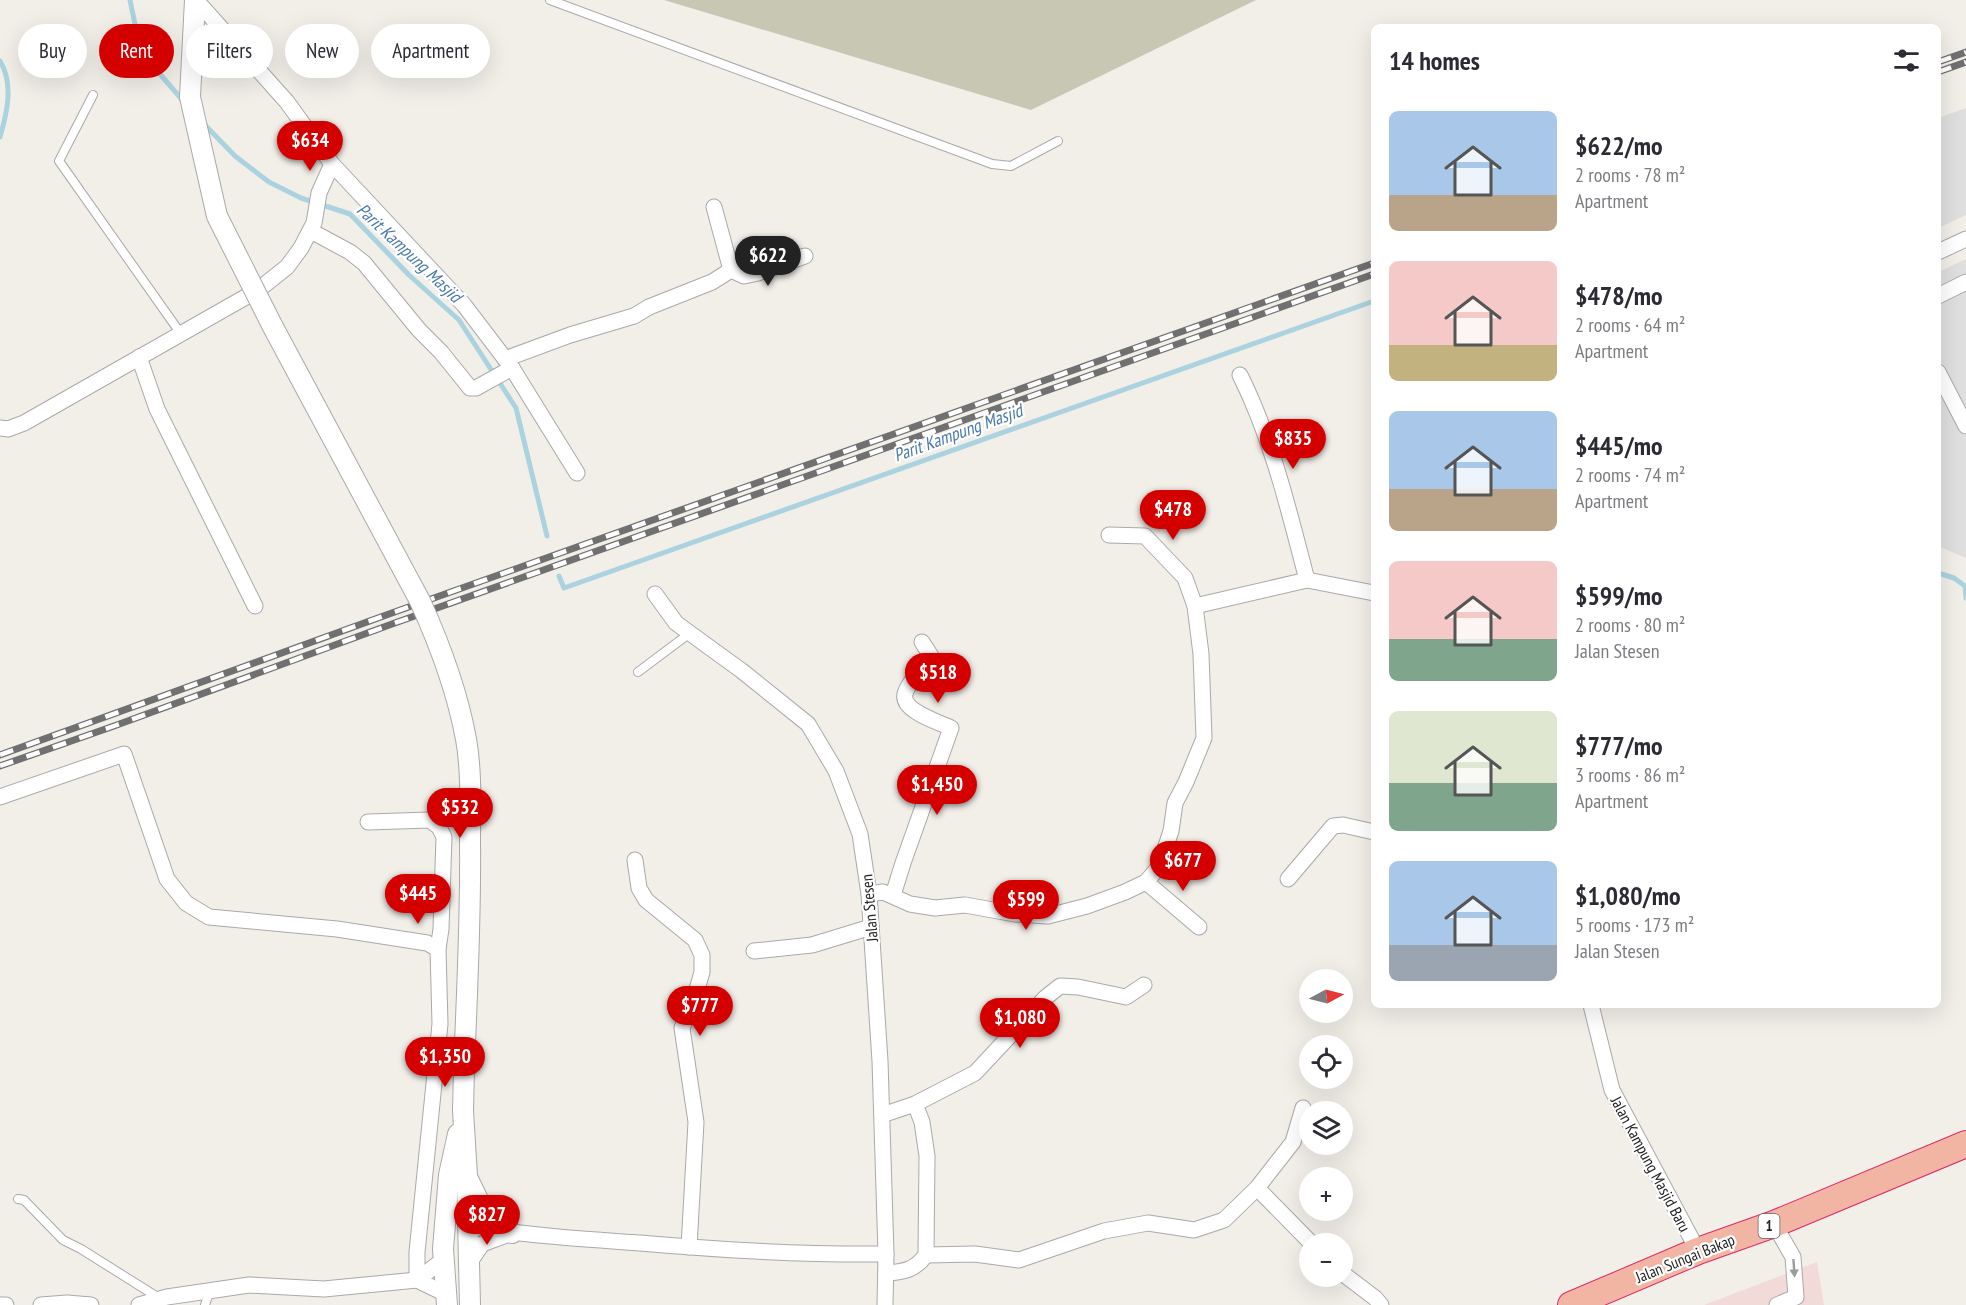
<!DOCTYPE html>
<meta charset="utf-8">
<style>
:root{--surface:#fff;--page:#f2f2f3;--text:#2b2b33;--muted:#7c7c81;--accent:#d40000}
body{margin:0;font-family:"PT Sans Narrow",sans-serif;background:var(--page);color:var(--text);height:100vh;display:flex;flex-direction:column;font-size:22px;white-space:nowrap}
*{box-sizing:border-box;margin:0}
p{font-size:20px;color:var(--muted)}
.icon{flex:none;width:33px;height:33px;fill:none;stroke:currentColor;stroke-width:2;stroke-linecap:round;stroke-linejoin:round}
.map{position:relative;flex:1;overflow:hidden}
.side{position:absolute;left:1371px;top:24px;width:570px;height:984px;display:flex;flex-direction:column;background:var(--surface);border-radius:9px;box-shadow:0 6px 24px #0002}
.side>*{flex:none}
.top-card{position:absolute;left:18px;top:24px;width:570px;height:54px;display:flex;gap:12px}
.needle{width:39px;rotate:83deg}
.fabs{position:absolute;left:1299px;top:969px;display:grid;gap:12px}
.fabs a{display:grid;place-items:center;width:54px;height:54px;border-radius:50%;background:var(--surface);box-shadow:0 6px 24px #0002;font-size:30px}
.price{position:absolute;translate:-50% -51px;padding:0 14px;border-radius:21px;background:var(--accent);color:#fff;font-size:20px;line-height:39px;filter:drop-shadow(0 2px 3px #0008)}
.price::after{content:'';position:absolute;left:50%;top:36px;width:18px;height:14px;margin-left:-9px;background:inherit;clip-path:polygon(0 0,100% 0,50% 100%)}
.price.current{background:#222;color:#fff}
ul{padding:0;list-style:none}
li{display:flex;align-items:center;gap:18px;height:150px;padding:0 18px}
li span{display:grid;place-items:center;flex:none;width:168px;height:120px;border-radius:9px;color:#555}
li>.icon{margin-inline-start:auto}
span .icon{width:72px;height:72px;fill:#fffc;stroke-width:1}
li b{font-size:26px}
h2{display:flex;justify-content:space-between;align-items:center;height:72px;padding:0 18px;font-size:26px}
.pill{padding:0 21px;border-radius:27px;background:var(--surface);box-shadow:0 6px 24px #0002;font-size:21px;line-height:54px}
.pill.current{background:var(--accent);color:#fff}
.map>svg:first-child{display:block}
.residential{fill:#e0dfdf}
.commercial{fill:#f2dad9}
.construction{fill:#c7c7b4}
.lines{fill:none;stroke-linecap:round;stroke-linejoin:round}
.stream{stroke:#aad3df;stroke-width:5}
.service-casing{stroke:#a9a9a9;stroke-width:10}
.minor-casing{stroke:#a9a9a9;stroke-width:17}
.tertiary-casing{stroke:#a9a9a9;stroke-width:22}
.trunk-casing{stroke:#dc2a67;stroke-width:28}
.service{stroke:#fff;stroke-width:8}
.minor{stroke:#fff;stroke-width:15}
.tertiary{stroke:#fff;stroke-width:20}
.trunk{stroke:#f2b4a3;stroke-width:26}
.rail-casing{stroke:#707070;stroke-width:7}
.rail{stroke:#fff;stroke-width:4.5;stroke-dasharray:14;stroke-linecap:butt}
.tertiary-bridge-casing{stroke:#a9a9a9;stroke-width:22;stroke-linecap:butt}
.tertiary-bridge{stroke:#fff;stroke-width:20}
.oneway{fill:#9c9c9c}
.labels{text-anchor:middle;stroke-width:4.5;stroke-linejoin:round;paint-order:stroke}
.shield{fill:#fff;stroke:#646464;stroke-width:1.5}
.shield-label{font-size:15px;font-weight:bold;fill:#222}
.street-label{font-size:16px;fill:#222;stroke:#fff}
.water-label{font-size:18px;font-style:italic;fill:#4a7aab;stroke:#fff}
</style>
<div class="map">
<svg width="1966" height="1305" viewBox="0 0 1966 1305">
<rect width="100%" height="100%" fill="#f2efe9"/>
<g class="residential">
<path d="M 1966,108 L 1966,215 L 1938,228 L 1938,118 Z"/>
<path d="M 1966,259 L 1966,558 L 1938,546 L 1938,272 Z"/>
</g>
<path class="commercial" d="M 1817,1262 L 1824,1305 L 1704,1305 Z"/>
<path class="construction" d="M 664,0 L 1256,0 L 1031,110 Z"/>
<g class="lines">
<g class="stream">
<path d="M 130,0 L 137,34 L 146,58 L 185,103"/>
<path d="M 0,61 C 14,84 7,113 0,137"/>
<path d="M 203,123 L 235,156 L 269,182 L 301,198 L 350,214 L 409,275 L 459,320 L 516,408 L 547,536"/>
<path d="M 1938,573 L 1954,578 L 1965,586 L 1966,598"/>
<path d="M 559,576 L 564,588 L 1374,301"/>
</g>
<defs>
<g id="service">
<path d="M 550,0 L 992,164 L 1011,166 L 1058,141"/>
<path d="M 93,95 L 59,161 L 181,334"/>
<path d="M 638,672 L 690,633"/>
<path d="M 18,1199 L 24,1200 L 63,1240 L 81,1249 L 159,1298"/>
<path d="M 205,1305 L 210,1290"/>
</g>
<g id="minor">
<path d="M 196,0 L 287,102 L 332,164 L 464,305 L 512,368 L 577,473"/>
<path d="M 311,231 L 350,252 L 364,263 L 419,330 L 441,352 L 470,388 L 476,388 L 512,368"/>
<path d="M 1938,252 L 1966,239"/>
<path d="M 731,270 L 744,276 L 758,273 L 805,256"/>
<path d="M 1938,296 L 1966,282"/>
<path d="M 139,357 L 157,409 L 255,606"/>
<path d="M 505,359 L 570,335 L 634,316 L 649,307 L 712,282 L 731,270 L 714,207"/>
<path d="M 1938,372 L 1966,426"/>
<path d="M 1240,375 C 1272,439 1289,511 1307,580"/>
<path d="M 0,428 L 8,429 L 24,423 L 258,290 L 287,267 L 301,248 L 314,223 L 319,193 L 332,164"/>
<path d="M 655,594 L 676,623 L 742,671 L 808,724 L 836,771 L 860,834 L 869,894 L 880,1061 L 886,1254 L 885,1305"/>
<path d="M 1195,606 L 1307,580 L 1374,593"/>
<path d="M 0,797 L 124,754 L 167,879 L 186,903 L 209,917 L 337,929 L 427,943 L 438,949 L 440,1024 L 417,1252 L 417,1280"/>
<path d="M 368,822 L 430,820 L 439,827 L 444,837 L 441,929 L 438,949"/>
<path d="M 635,860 L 639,888 L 646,900 L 695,940 L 702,955 L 702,972 L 694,1000 L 682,1028 L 696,1122 L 689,1247"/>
<path d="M 1288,879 L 1333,826 L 1343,825 L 1374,832"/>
<path d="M 1146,882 L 1199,927"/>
<path d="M 869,894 L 883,892 L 910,904 L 935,908 L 965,905 L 1015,914 L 1048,916 L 1087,906 L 1125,892 L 1146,882 L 1159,867 L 1171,831 L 1175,803 L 1186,782 L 1204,738 L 1201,654 L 1195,606 L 1185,578 L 1145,536 L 1109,535"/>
<path d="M 893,895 L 903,863 L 951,728 C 939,722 901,711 905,694 C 907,684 925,665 931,656 L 922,642"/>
<path d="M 754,951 L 812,945 L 871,927"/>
<path d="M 1591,1005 L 1612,1090 L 1698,1251"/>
<path d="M 882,1115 L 915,1104 L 975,1073 L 1045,998 L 1060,986 L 1078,987 L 1126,997 L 1144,985"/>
<path d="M 1257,1188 L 1312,1244"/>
<path d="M 1774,1224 L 1793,1257 L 1796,1297 L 1777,1305"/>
<path d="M 467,1226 C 524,1235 582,1239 640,1243 C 721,1250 804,1255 886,1254"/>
<path d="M 926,1255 L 975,1254 L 1019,1260 L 1104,1231 L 1148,1223 L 1194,1230 L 1224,1220 L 1257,1188 L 1293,1142 L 1303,1108"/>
<path d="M 468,1265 L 482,1244 L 509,1234"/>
<path d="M 886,1273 C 904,1272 915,1270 926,1255 L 927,1156 L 922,1122 L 915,1104"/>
<path d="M 1342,1273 L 1375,1298 L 1381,1305"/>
<path d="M 417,1280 L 446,1294"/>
<path d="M 0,1305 L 6,1305"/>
<path d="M 41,1305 L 67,1303 L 91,1305"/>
<path d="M 139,1305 L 167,1297 L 249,1285 L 324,1289 L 417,1280 L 443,1260"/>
</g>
<g id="tertiary">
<path d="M 190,97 L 195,0"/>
<path d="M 464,1067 L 463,1111 L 467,1176 L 470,1305"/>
<path d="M 469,1181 L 481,1206 L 512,1233"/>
<path d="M 447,1305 L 443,1249 L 449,1175 L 458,1134"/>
</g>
<path id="trunk" d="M 1571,1305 L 1698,1251 L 1774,1224 L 1966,1144"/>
</defs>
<use href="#service" class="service-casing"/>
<use href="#minor" class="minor-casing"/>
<use href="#tertiary" class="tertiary-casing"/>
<use href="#trunk" class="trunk-casing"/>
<use href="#service" class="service"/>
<use href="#minor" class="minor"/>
<use href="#tertiary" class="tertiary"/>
<use href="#trunk" class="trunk"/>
<defs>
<g id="rail">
<path d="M 1938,62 L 1966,52"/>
<path d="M 1938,72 L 1966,62"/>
<path d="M 0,755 L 389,614 L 1374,263"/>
<path d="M 0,766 L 114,726 L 392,624 L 1374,274"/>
</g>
</defs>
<use href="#rail" class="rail-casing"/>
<use href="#rail" class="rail"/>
<defs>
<path id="tertiary-bridge" d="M 190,97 L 217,216 L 273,327 L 420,601 C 440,645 457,690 466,739 C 472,773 470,809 470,843 C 471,918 467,992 464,1067"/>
</defs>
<use href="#tertiary-bridge" class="tertiary-bridge-casing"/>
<use href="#tertiary-bridge" class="tertiary-bridge"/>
</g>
<defs><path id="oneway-solid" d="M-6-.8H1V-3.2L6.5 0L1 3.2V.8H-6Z" transform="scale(1.5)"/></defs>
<use class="oneway" href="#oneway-solid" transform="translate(1794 1268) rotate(86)"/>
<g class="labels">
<rect class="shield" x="1758.5" y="1214" width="21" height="24" rx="4.5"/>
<g class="shield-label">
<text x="1769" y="1231">1</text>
</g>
<g class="street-label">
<text transform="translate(869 908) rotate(-95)" y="6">Jalan Stesen</text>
<text transform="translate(1651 1164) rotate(62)" y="6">Jalan Kampung Masjid Baru</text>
<text transform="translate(1685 1258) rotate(-22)" y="6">Jalan Sungai Bakap</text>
</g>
<g class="water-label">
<text transform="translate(409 253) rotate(43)" y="6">Parit Kampung Masjid</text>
<text transform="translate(958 433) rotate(-20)" y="6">Parit Kampung Masjid</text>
</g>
</g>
</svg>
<div class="fabs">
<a><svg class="needle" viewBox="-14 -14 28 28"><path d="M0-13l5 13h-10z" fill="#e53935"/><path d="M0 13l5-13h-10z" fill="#7c7c81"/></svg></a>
<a><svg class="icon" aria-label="locate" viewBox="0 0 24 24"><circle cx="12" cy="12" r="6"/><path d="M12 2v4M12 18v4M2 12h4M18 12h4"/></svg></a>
<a><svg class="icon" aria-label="layers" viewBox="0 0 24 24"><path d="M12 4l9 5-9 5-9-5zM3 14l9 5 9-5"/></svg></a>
<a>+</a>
<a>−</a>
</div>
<b class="price" style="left:310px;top:172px">$634</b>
<b class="price current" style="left:768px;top:287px">$622</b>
<b class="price" style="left:1293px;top:470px">$835</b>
<b class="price" style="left:1173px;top:541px">$478</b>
<b class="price" style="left:938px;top:704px">$518</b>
<b class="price" style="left:937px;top:816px">$1,450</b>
<b class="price" style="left:460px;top:839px">$532</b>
<b class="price" style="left:1183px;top:892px">$677</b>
<b class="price" style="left:418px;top:925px">$445</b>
<b class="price" style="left:1026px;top:931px">$599</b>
<b class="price" style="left:700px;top:1037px">$777</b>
<b class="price" style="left:1020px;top:1049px">$1,080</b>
<b class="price" style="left:445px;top:1088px">$1,350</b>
<b class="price" style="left:487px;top:1246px">$827</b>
<div class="top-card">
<a class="pill">Buy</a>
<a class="pill current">Rent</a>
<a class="pill">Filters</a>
<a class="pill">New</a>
<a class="pill">Apartment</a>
</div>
<section class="side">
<h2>14 homes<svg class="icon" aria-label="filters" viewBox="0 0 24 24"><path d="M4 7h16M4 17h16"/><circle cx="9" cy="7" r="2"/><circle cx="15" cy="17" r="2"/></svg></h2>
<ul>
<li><span style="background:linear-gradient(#a9c7e8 70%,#b9a48a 0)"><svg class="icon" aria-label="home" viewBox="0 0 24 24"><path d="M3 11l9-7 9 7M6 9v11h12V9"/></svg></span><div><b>$622/mo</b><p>2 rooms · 78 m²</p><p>Apartment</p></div></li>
<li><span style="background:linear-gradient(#f6c9c9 70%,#c2b280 0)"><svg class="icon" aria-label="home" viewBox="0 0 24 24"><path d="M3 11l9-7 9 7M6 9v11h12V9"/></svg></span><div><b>$478/mo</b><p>2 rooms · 64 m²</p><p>Apartment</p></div></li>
<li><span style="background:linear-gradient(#a9c7e8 65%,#b9a48a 0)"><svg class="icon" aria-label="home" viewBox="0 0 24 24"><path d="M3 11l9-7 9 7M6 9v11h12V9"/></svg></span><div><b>$445/mo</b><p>2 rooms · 74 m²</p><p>Apartment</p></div></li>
<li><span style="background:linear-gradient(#f6c9c9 65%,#7fa58c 0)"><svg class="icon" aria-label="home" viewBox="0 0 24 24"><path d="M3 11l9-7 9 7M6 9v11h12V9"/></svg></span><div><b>$599/mo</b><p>2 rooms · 80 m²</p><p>Jalan Stesen</p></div></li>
<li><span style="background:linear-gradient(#dfe7d0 60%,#7fa58c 0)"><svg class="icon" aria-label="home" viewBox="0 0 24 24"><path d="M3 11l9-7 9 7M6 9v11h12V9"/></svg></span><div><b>$777/mo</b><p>3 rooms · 86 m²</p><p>Apartment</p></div></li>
<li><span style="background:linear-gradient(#a9c7e8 70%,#9aa5b1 0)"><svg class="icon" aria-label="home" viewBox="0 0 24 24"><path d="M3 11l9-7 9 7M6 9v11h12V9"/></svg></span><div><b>$1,080/mo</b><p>5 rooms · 173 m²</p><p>Jalan Stesen</p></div></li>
</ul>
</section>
</div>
